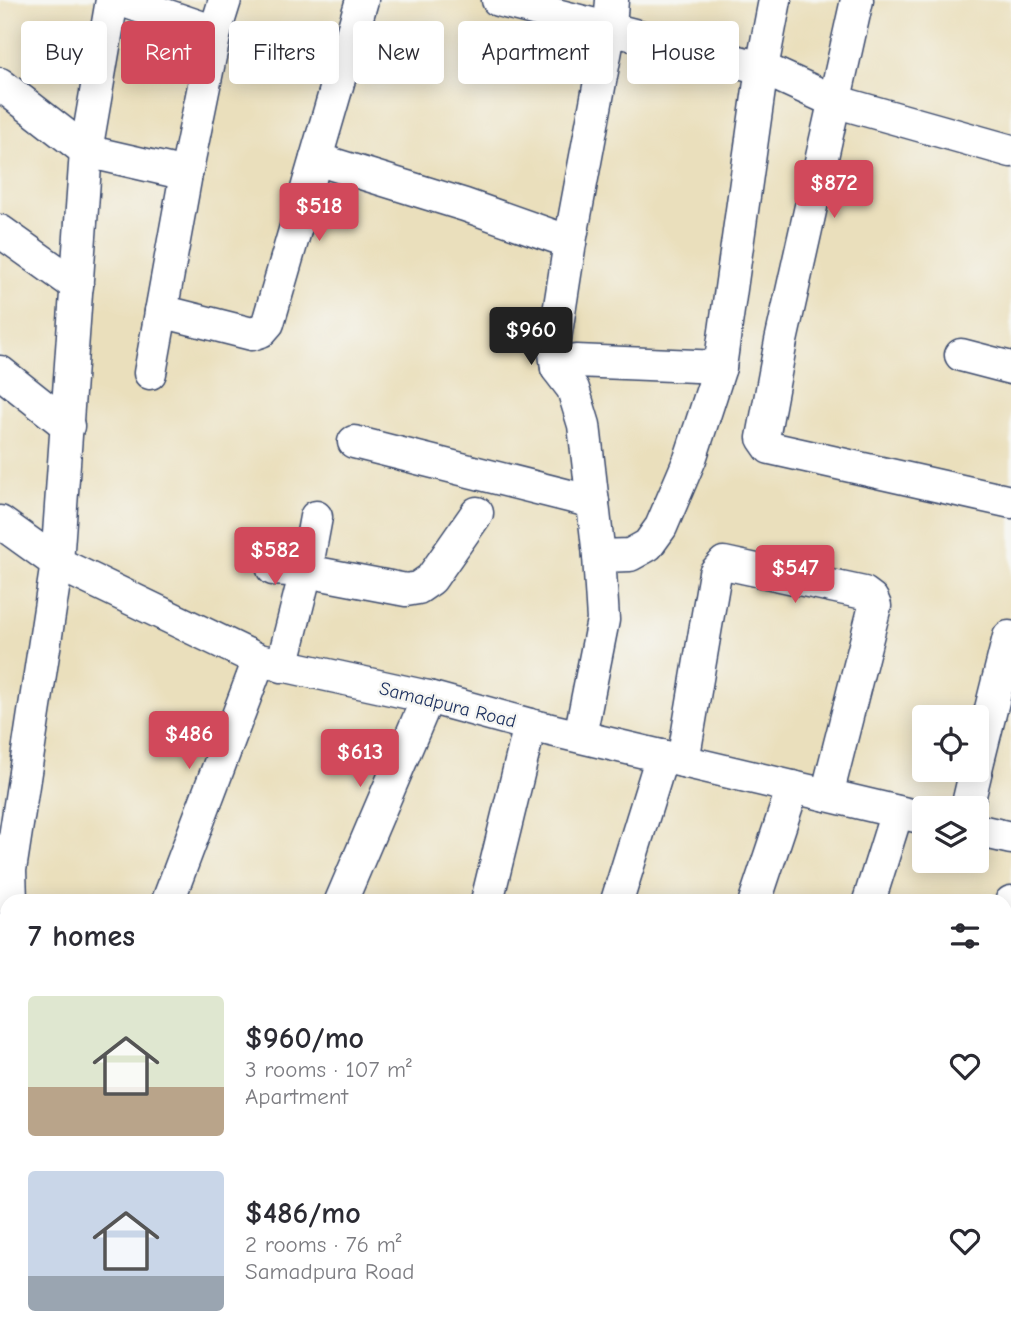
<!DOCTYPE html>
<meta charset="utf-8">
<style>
:root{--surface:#fff;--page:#f7f7f7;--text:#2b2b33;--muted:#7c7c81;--accent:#d1495b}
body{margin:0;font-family:"Comic Neue",sans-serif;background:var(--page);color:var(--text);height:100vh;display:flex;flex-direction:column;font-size:26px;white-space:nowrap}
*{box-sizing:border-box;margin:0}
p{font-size:23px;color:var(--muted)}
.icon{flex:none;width:38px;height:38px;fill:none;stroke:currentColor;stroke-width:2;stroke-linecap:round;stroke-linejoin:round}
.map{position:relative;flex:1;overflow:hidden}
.details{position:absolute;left:0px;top:894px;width:1012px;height:450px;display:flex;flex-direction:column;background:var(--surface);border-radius:21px 21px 0 0;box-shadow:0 4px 18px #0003}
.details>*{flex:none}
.guide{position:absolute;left:21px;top:21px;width:970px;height:63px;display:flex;gap:14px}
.fabs{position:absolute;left:912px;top:705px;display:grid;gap:14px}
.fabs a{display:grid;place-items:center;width:77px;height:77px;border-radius:7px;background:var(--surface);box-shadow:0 4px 18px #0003;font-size:35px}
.price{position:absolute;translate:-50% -60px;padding:0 16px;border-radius:7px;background:var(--accent);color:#fff;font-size:23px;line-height:46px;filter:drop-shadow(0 2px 4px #0008)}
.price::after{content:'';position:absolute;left:50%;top:42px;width:21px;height:16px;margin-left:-10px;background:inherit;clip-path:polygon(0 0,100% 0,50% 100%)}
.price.selected{background:#222;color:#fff}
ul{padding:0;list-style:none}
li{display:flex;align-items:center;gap:21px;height:175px;padding:0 28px}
li span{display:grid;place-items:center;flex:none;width:196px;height:140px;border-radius:7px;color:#555}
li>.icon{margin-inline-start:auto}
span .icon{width:84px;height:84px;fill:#fffc;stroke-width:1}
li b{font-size:30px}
h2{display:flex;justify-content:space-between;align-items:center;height:84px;padding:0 28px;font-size:30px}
.pill{padding:0 24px;border-radius:7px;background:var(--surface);box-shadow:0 4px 18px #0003;font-size:24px;line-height:63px}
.pill.selected{background:var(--accent);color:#fff}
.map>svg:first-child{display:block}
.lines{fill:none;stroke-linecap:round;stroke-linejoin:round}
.minor-casing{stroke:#3a496c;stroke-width:35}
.minor{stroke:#fff;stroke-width:32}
.labels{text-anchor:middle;stroke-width:5;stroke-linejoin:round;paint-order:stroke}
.street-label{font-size:19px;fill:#1b2f5e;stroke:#f6f6f2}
</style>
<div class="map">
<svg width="1011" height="1343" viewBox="0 0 1011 1343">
<rect width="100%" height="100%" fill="#f6f6f2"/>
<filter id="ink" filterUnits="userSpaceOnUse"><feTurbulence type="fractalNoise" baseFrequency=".0143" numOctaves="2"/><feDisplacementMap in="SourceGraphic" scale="14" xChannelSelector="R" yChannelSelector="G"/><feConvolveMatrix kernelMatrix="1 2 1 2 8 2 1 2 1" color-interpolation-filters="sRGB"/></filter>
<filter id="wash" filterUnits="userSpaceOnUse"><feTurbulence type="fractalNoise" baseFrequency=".00686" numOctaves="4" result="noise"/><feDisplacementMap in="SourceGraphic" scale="28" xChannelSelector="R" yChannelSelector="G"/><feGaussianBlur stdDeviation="1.57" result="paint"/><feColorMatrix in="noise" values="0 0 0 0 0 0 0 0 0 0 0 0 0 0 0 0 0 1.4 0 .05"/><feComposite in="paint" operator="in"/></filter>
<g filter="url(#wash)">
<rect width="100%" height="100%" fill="#eadfbc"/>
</g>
<g filter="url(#ink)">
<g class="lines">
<defs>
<g id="minor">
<path d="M 121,0 L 215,32"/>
<path d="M 498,0 L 762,68 L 834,101 L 1011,151"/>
<path d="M 857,0 L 781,341 L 763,438 L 770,448 L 1011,502"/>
<path d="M 0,84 L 86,151 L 186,174"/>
<path d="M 316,159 L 465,205 L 570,242"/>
<path d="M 0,231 L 77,286"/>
<path d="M 161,311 L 252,334 L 261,331 L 268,323 L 362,0"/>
<path d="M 961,355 L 1011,368"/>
<path d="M 557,368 L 576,361 L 720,367"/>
<path d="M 0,372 L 68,426"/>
<path d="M 150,373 L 186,174 L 215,32 L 225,0"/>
<path d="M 354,442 L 593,502"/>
<path d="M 0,522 L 57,563 L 259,660 L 428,697 L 530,725 L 924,818"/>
<path d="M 599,556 L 630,555 L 648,545 L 661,527 L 690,459 L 720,367 L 762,68 L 775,0"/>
<path d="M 273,569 L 306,571 L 406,590 L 418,588 L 431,579 L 477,513"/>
<path d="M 282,666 L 306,571 L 316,517"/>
<path d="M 580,736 L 603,620 L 599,556 L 584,425 L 573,389 L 557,368 L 554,345 L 570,242 L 610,28 L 612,0"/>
<path d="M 683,761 L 715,573 L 724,563 L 864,593 L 872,599 L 875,606 L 827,795"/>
<path d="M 976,769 L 1009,637"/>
<path d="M 967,808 L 976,770"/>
<path d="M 976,830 L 1011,838"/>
<path d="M 11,901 L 10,870 L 57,563 L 86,151 L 112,0"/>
<path d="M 168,901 L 259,660"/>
<path d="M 341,901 L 428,697"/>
<path d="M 487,901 L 530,725"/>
<path d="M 617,901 L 662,756"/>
<path d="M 755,901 L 793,787"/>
<path d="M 869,901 L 897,812"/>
<path d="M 1004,923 L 1011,902"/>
<path d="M 1004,1105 L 1011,1096"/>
<path d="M 1004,1231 L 1011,1220"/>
<path d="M 0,1275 L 7,1277"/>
<path d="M 235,1337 L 258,1343"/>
<path d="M 729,1337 L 747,1343"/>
<path d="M 346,1343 L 349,1337"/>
<path d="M 698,1343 L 701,1337"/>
</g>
</defs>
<use href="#minor" class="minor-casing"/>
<use href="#minor" class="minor"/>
</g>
</g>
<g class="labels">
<g class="street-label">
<text transform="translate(448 704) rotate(14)" y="7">Samadpura Road</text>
</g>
</g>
</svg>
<div class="fabs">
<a><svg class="icon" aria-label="locate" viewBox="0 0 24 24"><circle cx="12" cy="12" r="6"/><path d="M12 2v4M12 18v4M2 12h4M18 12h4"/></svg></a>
<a><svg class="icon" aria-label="layers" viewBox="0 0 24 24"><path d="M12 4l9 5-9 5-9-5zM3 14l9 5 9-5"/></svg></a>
</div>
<b class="price" style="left:834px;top:220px">$872</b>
<b class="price" style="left:319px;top:243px">$518</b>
<b class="price selected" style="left:531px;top:367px">$960</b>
<b class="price" style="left:275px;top:587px">$582</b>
<b class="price" style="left:795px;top:605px">$547</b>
<b class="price" style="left:189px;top:771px">$486</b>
<b class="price" style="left:360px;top:789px">$613</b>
<div class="guide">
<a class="pill">Buy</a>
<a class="pill selected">Rent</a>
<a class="pill">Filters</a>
<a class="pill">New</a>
<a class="pill">Apartment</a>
<a class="pill">House</a>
</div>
<section class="details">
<h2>7 homes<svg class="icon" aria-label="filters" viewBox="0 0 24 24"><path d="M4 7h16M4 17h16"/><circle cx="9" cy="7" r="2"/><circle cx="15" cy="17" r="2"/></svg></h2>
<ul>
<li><span style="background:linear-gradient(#dfe7d0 65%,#b9a48a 0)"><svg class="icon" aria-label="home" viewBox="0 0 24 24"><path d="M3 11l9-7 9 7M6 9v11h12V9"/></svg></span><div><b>$960/mo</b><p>3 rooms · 107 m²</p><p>Apartment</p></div><svg class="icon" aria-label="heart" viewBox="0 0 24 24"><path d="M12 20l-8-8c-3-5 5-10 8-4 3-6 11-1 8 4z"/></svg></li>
<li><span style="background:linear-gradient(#c9d6e8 75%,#9aa5b1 0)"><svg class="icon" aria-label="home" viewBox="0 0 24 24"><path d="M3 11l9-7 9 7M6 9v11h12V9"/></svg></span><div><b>$486/mo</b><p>2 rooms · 76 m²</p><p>Samadpura Road</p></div><svg class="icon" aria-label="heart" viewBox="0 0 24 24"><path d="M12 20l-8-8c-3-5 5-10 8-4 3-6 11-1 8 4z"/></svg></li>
</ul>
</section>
</div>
